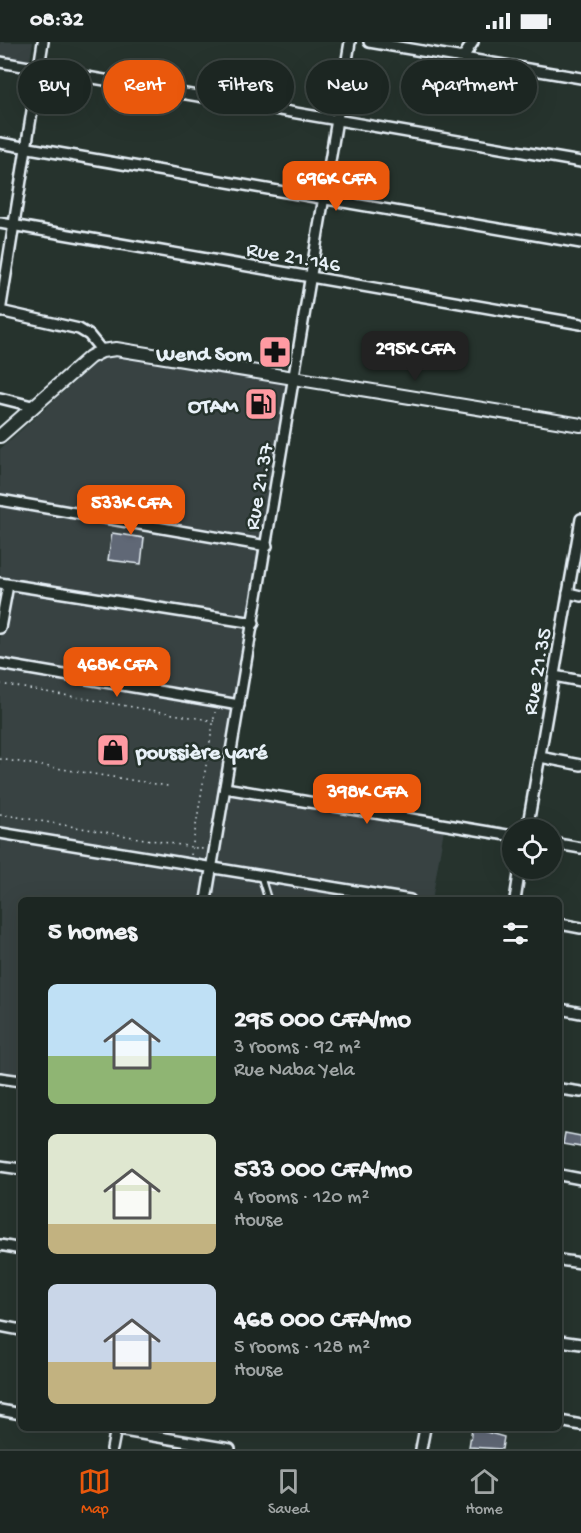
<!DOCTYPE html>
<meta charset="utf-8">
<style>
:root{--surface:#1c2622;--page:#252e2a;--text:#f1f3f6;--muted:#a0a5a5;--line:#3a4340;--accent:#ea580c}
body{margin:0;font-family:"Gochi Hand",sans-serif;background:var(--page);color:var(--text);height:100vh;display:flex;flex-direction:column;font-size:22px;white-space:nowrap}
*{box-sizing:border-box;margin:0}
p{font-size:20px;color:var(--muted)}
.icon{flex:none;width:33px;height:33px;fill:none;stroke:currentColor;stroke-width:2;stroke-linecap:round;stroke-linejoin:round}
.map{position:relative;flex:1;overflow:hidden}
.sheet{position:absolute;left:18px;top:855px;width:544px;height:534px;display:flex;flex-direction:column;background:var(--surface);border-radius:9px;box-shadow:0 6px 24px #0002,0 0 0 2px var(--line)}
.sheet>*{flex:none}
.top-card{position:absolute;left:18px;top:18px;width:546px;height:54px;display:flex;gap:12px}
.fabs{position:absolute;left:502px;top:777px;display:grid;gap:12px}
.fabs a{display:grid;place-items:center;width:60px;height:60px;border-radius:50%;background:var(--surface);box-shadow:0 6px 24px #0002,0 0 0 2px var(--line);font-size:30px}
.price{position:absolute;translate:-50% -51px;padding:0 14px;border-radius:12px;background:var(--accent);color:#fff;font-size:20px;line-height:39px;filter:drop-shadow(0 2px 3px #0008)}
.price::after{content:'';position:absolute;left:50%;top:36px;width:18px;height:14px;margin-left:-9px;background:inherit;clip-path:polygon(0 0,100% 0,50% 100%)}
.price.selected{background:#222;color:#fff}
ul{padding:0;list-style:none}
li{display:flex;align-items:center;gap:18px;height:150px;padding:0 30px}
li span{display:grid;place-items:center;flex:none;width:168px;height:120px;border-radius:9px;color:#555}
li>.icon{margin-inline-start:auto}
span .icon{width:72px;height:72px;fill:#fffc;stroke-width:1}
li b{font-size:26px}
h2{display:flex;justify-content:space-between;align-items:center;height:72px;padding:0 30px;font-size:26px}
.pill{padding:0 21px;border-radius:27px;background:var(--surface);box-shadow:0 6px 24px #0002,0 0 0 2px var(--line);font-size:21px;line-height:54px}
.pill.selected{background:var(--accent);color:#fff}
.status{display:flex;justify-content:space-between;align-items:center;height:42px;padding:0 30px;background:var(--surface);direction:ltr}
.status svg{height:16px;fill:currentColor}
.tabs{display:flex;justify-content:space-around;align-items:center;height:84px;border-top:2px solid var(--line);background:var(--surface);font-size:16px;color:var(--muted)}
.tabs a{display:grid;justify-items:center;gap:3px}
.tabs .selected{color:var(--accent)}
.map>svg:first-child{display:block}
.built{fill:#374343}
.building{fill:#606876;stroke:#e8f1f8;stroke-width:1.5}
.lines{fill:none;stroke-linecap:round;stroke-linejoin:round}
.lane-casing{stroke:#e8f1f8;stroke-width:9}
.street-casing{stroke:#e8f1f8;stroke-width:14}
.secondary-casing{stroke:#e8f1f8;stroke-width:16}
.path{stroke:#e8f1f8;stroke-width:1.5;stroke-dasharray:1.5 4.5;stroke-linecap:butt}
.lane{stroke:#26332d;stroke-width:4.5}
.street{stroke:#26332d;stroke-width:9}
.secondary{stroke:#26332d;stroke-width:12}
.labels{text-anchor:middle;stroke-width:5;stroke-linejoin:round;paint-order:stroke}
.street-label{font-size:22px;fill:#e8f1f8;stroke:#26332d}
.poi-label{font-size:22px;font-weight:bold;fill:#e8f1f8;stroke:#26332d;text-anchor:end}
</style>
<div class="status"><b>08:32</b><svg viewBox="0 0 49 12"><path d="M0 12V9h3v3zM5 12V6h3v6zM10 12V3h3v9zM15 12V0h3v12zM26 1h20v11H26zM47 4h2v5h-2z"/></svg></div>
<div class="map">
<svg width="581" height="1407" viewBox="0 0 581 1407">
<rect width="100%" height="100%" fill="#26332d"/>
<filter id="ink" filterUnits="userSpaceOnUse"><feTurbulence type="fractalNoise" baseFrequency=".0167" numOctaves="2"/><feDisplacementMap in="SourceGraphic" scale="12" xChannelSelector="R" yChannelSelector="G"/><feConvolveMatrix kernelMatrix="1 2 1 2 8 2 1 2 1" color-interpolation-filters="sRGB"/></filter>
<g filter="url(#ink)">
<g class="built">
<path d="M 0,0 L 33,0 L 30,18 L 0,13 Z"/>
<path d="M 121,312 L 289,340 L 237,659 L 0,618 L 0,407 L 99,318 Z"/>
<path d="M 0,627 L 233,667 L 220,748 L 444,787 L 432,858 L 21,858 L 21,1033 L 0,1030 Z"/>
</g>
<g class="building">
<path d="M 112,491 L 144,496 L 141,522 L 108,518 Z"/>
<path d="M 565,1091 L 581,1094 L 581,1105 L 563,1102 Z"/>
<path d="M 472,1386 L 504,1395 L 502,1407 L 469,1405 Z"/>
</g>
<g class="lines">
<defs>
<path id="lane" d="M 261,835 L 268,858"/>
<g id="street">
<path d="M 369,0 L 581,36"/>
<path d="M 463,15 L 473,0"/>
<path d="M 0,20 L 581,120"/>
<path d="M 0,101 L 581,201"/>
<path d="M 0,181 L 581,282"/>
<path d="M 0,269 L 79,287 L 89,293 L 102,309"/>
<path d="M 0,270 L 43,0"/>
<path d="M 0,356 L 32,364"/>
<path d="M 0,458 L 267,504"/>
<path d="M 0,541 L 254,581"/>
<path d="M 568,551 L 581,554"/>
<path d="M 0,586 L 8,543"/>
<path d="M 0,622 L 239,663"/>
<path d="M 554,634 L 581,639"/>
<path d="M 540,715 L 581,723"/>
<path d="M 225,746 L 513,794"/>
<path d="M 527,788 L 581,477"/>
<path d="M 0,791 L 410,858"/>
<path d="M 552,801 L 581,806"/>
<path d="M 206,858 L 350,0"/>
<path d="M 515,858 L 520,826"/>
<path d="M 560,882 L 581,886"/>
<path d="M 560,967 L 581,971"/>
<path d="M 0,1036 L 21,1039"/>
<path d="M 560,1047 L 581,1050"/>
<path d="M 0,1124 L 21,1127"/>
<path d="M 560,1133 L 581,1137"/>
<path d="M 0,1203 L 21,1207"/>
<path d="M 560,1218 L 581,1221"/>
<path d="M 0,1284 L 21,1288"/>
<path d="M 560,1299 L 581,1302"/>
<path d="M 0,1368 L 21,1372"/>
<path d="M 560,1379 L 581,1383"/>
<path d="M 106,1386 L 230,1407"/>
<path d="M 112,1407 L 116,1386"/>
<path d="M 421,1407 L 425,1386"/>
</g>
<path id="secondary" d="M 0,394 L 90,315 L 102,309 L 116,307 L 581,383"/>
</defs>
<use href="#lane" class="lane-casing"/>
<use href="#street" class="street-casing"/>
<use href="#secondary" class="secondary-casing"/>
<g class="path">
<path d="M 0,642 L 214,679"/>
<path d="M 0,717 L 168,744"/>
<path d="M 0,772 L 203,807"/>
<path d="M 191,813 L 215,670"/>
</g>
<use href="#lane" class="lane"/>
<use href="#street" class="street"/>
<use href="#secondary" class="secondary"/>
</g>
</g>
<defs>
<symbol id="pharmacy-square" viewBox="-11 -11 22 22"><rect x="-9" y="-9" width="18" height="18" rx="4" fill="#ff9aa2" stroke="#26332d"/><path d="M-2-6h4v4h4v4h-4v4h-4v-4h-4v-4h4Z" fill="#111"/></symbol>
<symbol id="fuel-square" viewBox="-11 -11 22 22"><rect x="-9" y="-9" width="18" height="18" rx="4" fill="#ff9aa2" stroke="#26332d"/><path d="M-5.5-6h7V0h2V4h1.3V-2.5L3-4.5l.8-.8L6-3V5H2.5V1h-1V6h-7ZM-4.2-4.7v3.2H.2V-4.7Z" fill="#111"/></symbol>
<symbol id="shop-square" viewBox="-11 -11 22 22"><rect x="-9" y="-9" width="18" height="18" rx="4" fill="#ff9aa2" stroke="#26332d"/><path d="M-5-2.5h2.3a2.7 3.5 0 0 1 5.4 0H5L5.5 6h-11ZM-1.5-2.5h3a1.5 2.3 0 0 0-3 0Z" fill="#111"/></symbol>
</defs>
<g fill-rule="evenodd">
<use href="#pharmacy-square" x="256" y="291" width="38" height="38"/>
<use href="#fuel-square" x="242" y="343" width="38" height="38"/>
<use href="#shop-square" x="94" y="689" width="38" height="38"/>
</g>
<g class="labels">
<g class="street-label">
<text transform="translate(294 213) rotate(10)" y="8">Rue 21.146</text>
<text transform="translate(257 444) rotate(-80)" y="8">Rue 21.37</text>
<text transform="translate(535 629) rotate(-80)" y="8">Rue 21.35</text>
</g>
<g class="poi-label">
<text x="252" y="318">Wend Som</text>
<text x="238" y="370">OTAM</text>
<text x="136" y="716" text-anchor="start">poussière yaré</text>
</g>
</g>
</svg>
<div class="fabs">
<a><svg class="icon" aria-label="locate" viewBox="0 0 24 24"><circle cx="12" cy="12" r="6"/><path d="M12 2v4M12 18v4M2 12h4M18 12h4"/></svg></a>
</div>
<b class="price" style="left:336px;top:170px">696K CFA</b>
<b class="price selected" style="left:415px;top:340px">295K CFA</b>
<b class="price" style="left:131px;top:494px">533K CFA</b>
<b class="price" style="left:117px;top:656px">468K CFA</b>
<b class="price" style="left:367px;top:783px">398K CFA</b>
<div class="top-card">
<a class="pill">Buy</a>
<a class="pill selected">Rent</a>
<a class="pill">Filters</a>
<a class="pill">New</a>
<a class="pill">Apartment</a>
</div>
<section class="sheet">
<h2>5 homes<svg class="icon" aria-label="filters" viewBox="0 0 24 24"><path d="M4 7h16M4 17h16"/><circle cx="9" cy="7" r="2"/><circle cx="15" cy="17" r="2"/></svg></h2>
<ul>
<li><span style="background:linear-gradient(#bfe0f5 60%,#8fb573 0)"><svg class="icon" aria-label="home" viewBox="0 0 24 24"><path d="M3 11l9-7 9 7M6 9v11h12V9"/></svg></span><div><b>295 000 CFA/mo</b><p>3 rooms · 92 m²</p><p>Rue Naba Yela</p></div></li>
<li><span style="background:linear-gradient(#dfe7d0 75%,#c2b280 0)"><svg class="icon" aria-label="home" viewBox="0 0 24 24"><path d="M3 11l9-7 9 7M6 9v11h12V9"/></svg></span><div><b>533 000 CFA/mo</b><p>4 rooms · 120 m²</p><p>House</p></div></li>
<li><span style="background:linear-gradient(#c9d6e8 65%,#c2b280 0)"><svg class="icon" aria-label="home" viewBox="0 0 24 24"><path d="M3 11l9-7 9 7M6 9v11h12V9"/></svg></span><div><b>468 000 CFA/mo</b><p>5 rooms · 128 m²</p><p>House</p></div></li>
</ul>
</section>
</div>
<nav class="tabs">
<a class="selected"><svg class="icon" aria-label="map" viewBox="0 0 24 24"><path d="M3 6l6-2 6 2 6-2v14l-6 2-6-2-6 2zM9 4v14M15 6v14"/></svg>Map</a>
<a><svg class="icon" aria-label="saved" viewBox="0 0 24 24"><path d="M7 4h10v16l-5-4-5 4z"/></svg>Saved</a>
<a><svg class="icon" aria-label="home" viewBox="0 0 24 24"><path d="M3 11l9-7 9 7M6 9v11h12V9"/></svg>Home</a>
</nav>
